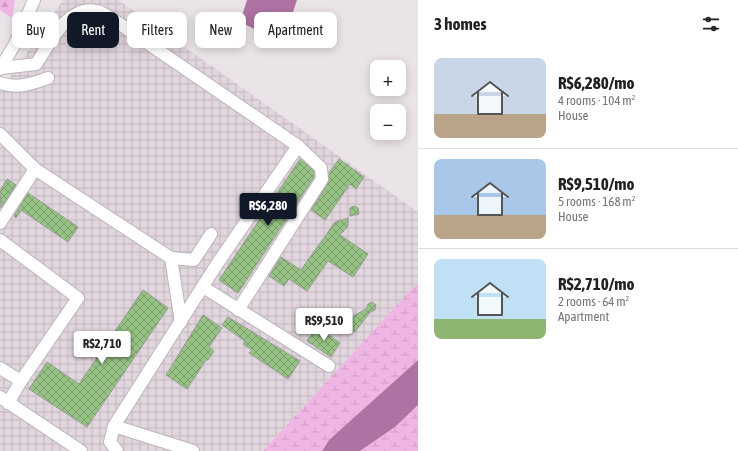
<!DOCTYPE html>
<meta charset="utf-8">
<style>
:root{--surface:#fff;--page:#f6f6f6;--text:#202124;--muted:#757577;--line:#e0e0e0;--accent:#111827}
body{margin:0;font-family:"Asap Condensed",sans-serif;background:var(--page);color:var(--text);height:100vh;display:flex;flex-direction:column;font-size:15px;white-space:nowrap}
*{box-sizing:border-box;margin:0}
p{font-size:13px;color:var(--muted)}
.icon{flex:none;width:22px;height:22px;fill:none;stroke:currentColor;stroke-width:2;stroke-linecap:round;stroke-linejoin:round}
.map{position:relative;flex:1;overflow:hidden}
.side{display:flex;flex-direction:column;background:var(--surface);width:320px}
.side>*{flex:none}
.banner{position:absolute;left:12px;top:12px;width:346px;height:36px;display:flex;gap:8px}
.fabs{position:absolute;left:370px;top:60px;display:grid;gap:8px}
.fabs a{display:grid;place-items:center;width:36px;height:36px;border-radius:8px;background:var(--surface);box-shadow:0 2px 10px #0003;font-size:20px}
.price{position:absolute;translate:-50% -34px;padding:0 9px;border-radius:4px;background:#fff;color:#222;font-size:13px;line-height:26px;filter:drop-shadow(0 1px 2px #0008)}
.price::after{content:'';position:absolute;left:50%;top:24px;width:12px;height:9px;margin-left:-6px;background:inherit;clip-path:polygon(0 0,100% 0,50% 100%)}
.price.selected{background:var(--accent);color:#fff}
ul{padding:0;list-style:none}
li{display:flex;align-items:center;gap:12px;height:100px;padding:0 16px}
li+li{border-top:1px solid var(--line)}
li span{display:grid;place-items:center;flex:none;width:112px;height:80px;border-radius:8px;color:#555}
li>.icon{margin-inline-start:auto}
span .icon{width:48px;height:48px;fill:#fffc;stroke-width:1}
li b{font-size:17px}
h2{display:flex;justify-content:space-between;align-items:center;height:48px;padding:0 16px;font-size:17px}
.chip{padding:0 14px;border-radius:8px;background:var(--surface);box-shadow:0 2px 10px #0003;font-size:14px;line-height:36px}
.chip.selected{background:var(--accent);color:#fff}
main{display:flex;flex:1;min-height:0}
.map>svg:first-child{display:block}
.industrial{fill:url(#industrial-grid)}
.forest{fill:url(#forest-firs)}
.wetland{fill:url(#wetland-marsh)}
.water{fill:#af73a3}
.building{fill:url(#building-cross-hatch);stroke:#979b95}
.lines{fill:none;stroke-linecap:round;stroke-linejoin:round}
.minor-casing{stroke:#bbb5b9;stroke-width:14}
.minor{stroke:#fff;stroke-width:12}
</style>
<main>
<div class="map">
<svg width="418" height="451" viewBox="0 0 418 451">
<defs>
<pattern id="industrial-grid" width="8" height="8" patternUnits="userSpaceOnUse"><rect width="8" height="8" fill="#e2d6de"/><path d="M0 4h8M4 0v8" fill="none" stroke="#c2b8bf"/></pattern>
<pattern id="forest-firs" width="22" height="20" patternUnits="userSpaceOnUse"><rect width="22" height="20" fill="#f0b6e3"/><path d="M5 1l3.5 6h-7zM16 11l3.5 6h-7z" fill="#ce9dc3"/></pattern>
<pattern id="wetland-marsh" width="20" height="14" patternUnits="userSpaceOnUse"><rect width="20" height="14" fill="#f0b6e3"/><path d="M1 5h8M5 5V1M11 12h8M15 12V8" fill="none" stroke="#ce9dc3"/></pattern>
<pattern id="building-cross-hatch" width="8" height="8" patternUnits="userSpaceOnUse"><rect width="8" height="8" fill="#96c384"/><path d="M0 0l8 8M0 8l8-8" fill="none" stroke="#7b9f6c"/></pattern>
</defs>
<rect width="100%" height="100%" fill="#eae4e9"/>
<path class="industrial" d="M 63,0 L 118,0 L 418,212 L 418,282 L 263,451 L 0,451 L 0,92 Z"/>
<path class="forest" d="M 0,0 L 15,0 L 12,18 L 0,10 Z"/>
<g class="wetland">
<path d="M 418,282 L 418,360 L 329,440 L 322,451 L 263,451 Z"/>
<path d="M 418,405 L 418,451 L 360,451 L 395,427 Z"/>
</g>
<g class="water">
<path d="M 247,0 L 297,0 L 284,39 L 275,39 L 240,22 Z"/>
<path d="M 418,360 L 418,405 L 395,427 L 360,451 L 322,451 L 329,440 Z"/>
</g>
<g class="building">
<path d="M 300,159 L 314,171 L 314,177 L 238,293 L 219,280 Z"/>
<path d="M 339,159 L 364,177 L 356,189 L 350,184 L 325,220 L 311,210 L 328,183 L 329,173 Z"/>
<path d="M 7,179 L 16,185 L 1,208 L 0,191 Z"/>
<path d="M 28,193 L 78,227 L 68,242 L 21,210 L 16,218 L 14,216 Z"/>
<path d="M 354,206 L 358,208 L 359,214 L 350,216 L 350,208 Z"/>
<path d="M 348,218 L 348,226 L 340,235 L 368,254 L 353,277 L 328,261 L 307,291 L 289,279 L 284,286 L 269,276 L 281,257 L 301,270 L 335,222 Z"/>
<path d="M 143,290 L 168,308 L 87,427 L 29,389 L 47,362 L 79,384 Z"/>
<path d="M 372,302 L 376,305 L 375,310 L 370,312 L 355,332 L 346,325 L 355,315 L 366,309 L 368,304 Z"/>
<path d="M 203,315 L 222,328 L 209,347 L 214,351 L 208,360 L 206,360 L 187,389 L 166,375 Z"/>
<path d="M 228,317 L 300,361 L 288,379 L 249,353 L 252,350 L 243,344 L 245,341 L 222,325 Z"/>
<path d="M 317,327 L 340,343 L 331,357 L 307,341 Z"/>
</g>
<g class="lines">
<defs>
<g id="minor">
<path d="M 1,68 L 36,64 C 50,44 67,4 97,11 C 102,12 107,16 111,18 L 298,146 L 217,264 L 114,426 L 110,442 L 117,451"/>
<path d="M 0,69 L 15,44 L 34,0"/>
<path d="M 0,83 C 17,89 31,84 48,78"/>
<path d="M 0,134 L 35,169 L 0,223"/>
<path d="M 35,169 L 171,258 L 194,260 L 211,234"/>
<path d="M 0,240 L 78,298 L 21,381"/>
<path d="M 171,258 L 181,322"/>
<path d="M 203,287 L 329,366"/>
<path d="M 238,310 L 322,179 L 321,168 L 298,146"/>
<path d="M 0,368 L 21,381 L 8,403"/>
<path d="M 0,397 L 81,451"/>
<path d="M 114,426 L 193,451"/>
</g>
</defs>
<use href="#minor" class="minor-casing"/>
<use href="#minor" class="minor"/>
</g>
</svg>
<div class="fabs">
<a>+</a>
<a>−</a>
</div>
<b class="price selected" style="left:268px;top:227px">R$6,280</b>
<b class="price" style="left:324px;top:342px">R$9,510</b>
<b class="price" style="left:102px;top:365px">R$2,710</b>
<div class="banner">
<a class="chip">Buy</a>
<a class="chip selected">Rent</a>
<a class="chip">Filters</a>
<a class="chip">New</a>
<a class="chip">Apartment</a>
</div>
</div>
<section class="side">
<h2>3 homes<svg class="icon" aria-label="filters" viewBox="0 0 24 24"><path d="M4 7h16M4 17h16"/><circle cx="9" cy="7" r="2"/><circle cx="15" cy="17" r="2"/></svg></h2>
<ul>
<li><span style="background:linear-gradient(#c9d6e8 70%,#b9a48a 0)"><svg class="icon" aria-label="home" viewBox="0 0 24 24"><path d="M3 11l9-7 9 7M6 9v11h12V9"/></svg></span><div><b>R$6,280/mo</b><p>4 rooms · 104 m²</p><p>House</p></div></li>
<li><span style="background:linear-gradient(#a9c7e8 70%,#b9a48a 0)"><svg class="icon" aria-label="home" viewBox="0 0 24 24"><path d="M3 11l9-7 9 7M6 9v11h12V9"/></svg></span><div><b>R$9,510/mo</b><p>5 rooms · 168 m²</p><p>House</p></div></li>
<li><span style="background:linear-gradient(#bfe0f5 75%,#8fb573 0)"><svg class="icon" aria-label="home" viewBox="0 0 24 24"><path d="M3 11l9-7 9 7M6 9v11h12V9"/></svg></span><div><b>R$2,710/mo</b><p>2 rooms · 64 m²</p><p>Apartment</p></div></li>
</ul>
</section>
</main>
